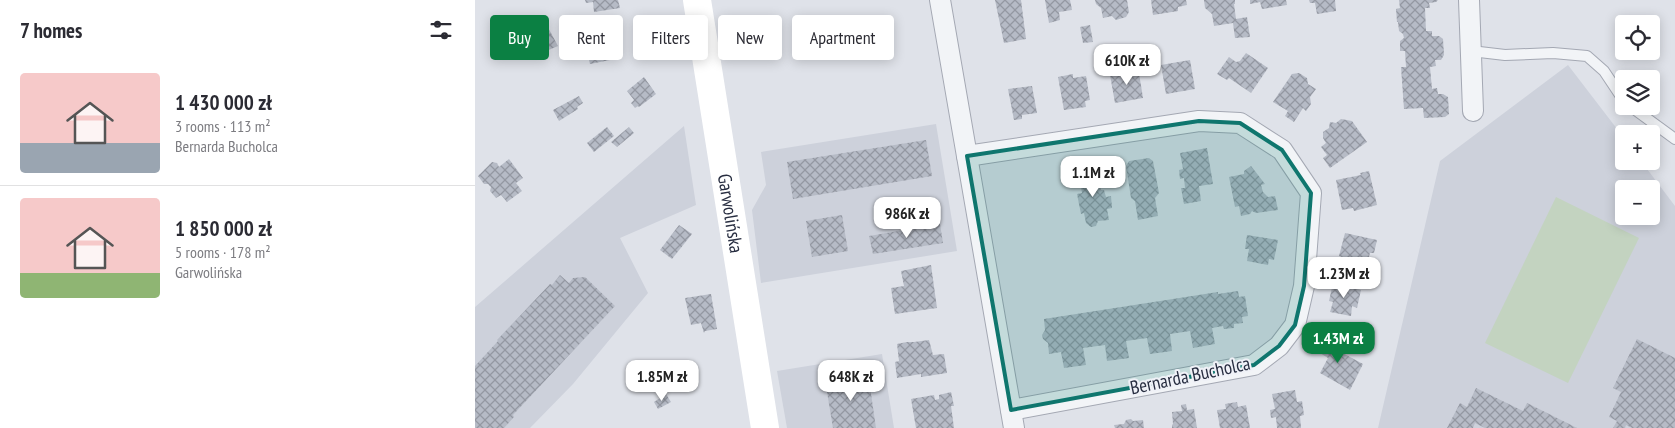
<!DOCTYPE html>
<meta charset="utf-8">
<style>
:root{--surface:#fff;--page:#f2f2f3;--text:#2b2b33;--muted:#7c7c81;--line:#e1e1e2;--accent:#0b8043}
body{margin:0;font-family:"PT Sans Narrow",sans-serif;background:var(--page);color:var(--text);height:100vh;display:flex;flex-direction:column;font-size:19px;white-space:nowrap}
*{box-sizing:border-box;margin:0}
p{font-size:16px;color:var(--muted)}
.icon{flex:none;width:28px;height:28px;fill:none;stroke:currentColor;stroke-width:2;stroke-linecap:round;stroke-linejoin:round}
.map{position:relative;flex:1;overflow:hidden}
.details{display:flex;flex-direction:column;background:var(--surface);width:475px}
.details>*{flex:none}
.hud{position:absolute;left:15px;top:15px;width:475px;height:45px;display:flex;gap:10px}
.fabs{position:absolute;left:1140px;top:15px;display:grid;gap:10px}
.fabs a{display:grid;place-items:center;width:45px;height:45px;border-radius:5px;background:var(--surface);box-shadow:0 2px 12px #0003;font-size:25px}
.price{position:absolute;translate:-50% -42px;padding:0 11px;border-radius:10px;background:#fff;color:#222;font-size:16px;line-height:32px;filter:drop-shadow(0 1px 2px #0008)}
.price::after{content:'';position:absolute;left:50%;top:30px;width:15px;height:11px;margin-left:-8px;background:inherit;clip-path:polygon(0 0,100% 0,50% 100%)}
.price.selected{background:var(--accent);color:#fff}
ul{padding:0;list-style:none}
li{display:flex;align-items:center;gap:15px;height:125px;padding:0 20px}
li+li{border-top:1px solid var(--line)}
li span{display:grid;place-items:center;flex:none;width:140px;height:100px;border-radius:5px;color:#555}
li>.icon{margin-inline-start:auto}
span .icon{width:60px;height:60px;fill:#fffc;stroke-width:1}
li b{font-size:21px}
h2{display:flex;justify-content:space-between;align-items:center;height:60px;padding:0 20px;font-size:21px}
.tag{padding:0 18px;border-radius:5px;background:var(--surface);box-shadow:0 2px 12px #0003;font-size:18px;line-height:45px}
.tag.selected{background:var(--accent);color:#fff}
main{display:flex;flex:1;min-height:0}
.map>svg:first-child{display:block}
.built{fill:#cdd1db;fill-rule:evenodd}
.pitch{fill:#c3d3c0}
.building{fill:url(#building-cross-hatch)}
.lines{fill:none;stroke-linecap:round;stroke-linejoin:round}
.lane-casing{stroke:#a4a8b3;stroke-width:12}
.street-casing{stroke:#a4a8b3;stroke-width:22}
.lane{stroke:#f2f4f7;stroke-width:10}
.street{stroke:#f2f4f7;stroke-width:20}
.secondary{stroke:#fff;stroke-width:28}
.marked{fill:#0f766e;fill-opacity:0.2;stroke:#0f766e;stroke-width:4;stroke-linejoin:round}
.labels{text-anchor:middle;stroke-width:4;stroke-linejoin:round;paint-order:stroke}
.street-label{font-size:19px;fill:#282e41;stroke:#eff1f7}
</style>
<main>
<section class="details">
<h2>7 homes<svg class="icon" aria-label="filters" viewBox="0 0 24 24"><path d="M4 7h16M4 17h16"/><circle cx="9" cy="7" r="2"/><circle cx="15" cy="17" r="2"/></svg></h2>
<ul>
<li><span style="background:linear-gradient(#f6c9c9 70%,#9aa5b1 0)"><svg class="icon" aria-label="home" viewBox="0 0 24 24"><path d="M3 11l9-7 9 7M6 9v11h12V9"/></svg></span><div><b>1 430 000 zł</b><p>3 rooms · 113 m²</p><p>Bernarda Bucholca</p></div></li>
<li><span style="background:linear-gradient(#f6c9c9 75%,#8fb573 0)"><svg class="icon" aria-label="home" viewBox="0 0 24 24"><path d="M3 11l9-7 9 7M6 9v11h12V9"/></svg></span><div><b>1 850 000 zł</b><p>5 rooms · 178 m²</p><p>Garwolińska</p></div></li>
</ul>
</section>
<div class="map">
<svg width="1200" height="428" viewBox="0 0 1200 428">
<defs>
<pattern id="building-cross-hatch" width="8" height="8" patternUnits="userSpaceOnUse" patternTransform="scale(1.25)"><rect width="8" height="8" fill="#b6bbc6"/><path d="M0 0l8 8M0 8l8-8" fill="none" stroke="#9498a2"/></pattern>
</defs>
<rect width="100%" height="100%" fill="#dfe2e9"/>
<g class="built">
<path d="M 1093,65 L 1149,138 L 1149,161 L 1166,161 L 1200,206 L 1200,428 L 903,428 L 965,161 ZM 1149,189 L 1176,189 L 1176,216 L 1149,216 Z"/>
<path d="M 461,124 L 482,251 L 286,283 L 277,210 L 291,185 L 286,152 Z"/>
<path d="M 209,126 L 221,205 L 145,238 L 173,293 L 98,384 L 55,428 L 0,428 L 0,307 Z"/>
<path d="M 407,354 L 419,428 L 312,428 L 302,371 Z"/>
</g>
<path class="pitch" d="M 1081,197 L 1164,238 L 1093,383 L 1010,343 Z"/>
<g class="building">
<path d="M 110,0 L 143,0 L 145,8 L 119,12 L 118,2 L 111,3 Z"/>
<path d="M 520,0 L 546,0 L 551,39 L 529,43 Z"/>
<path d="M 570,0 L 595,0 L 597,10 L 584,12 L 585,20 L 574,23 Z"/>
<path d="M 620,0 L 652,0 L 654,12 L 651,17 L 641,20 L 637,16 L 628,18 L 626,8 L 621,4 Z"/>
<path d="M 676,0 L 711,0 L 712,5 L 703,7 L 703,11 L 678,15 Z"/>
<path d="M 729,0 L 760,0 L 760,4 L 759,4 L 761,19 L 772,17 L 775,37 L 760,38 L 758,23 L 739,26 L 737,14 L 730,8 Z"/>
<path d="M 775,0 L 811,0 L 812,5 L 787,9 L 785,2 L 775,4 Z"/>
<path d="M 834,0 L 860,0 L 861,11 L 842,14 L 840,3 L 835,3 Z"/>
<path d="M 924,0 L 963,0 L 961,2 L 954,3 L 955,8 L 950,8 L 951,31 L 957,31 L 957,36 L 964,36 L 968,39 L 969,55 L 966,60 L 960,60 L 961,66 L 955,67 L 957,89 L 962,88 L 963,94 L 968,94 L 973,97 L 974,114 L 970,117 L 949,118 L 948,108 L 929,109 L 926,67 L 931,67 L 930,51 L 925,51 L 925,41 L 929,38 L 928,34 L 924,31 L 923,22 L 922,22 L 921,9 L 925,8 Z"/>
<path d="M 69,20 L 83,46 L 62,55 L 59,48 L 50,53 L 43,40 L 63,30 L 60,25 Z"/>
<path d="M 615,25 L 618,42 L 608,43 L 605,27 Z"/>
<path d="M 130,35 L 135,60 L 115,64 L 109,39 Z"/>
<path d="M 771,53 L 793,68 L 776,93 L 754,78 L 752,80 L 742,74 L 754,57 L 761,62 L 765,61 Z"/>
<path d="M 715,60 L 720,89 L 691,94 L 686,65 Z"/>
<path d="M 663,67 L 668,98 L 640,103 L 635,75 L 647,73 L 647,70 Z"/>
<path d="M 824,73 L 832,78 L 833,84 L 841,89 L 835,97 L 836,104 L 831,111 L 828,108 L 819,122 L 810,116 L 813,111 L 798,102 L 817,74 Z"/>
<path d="M 598,74 L 598,78 L 611,76 L 615,100 L 610,101 L 611,107 L 589,110 L 583,77 Z"/>
<path d="M 169,77 L 181,94 L 164,107 L 163,106 L 160,108 L 156,103 L 159,100 L 152,91 Z"/>
<path d="M 557,86 L 562,113 L 547,115 L 547,119 L 539,120 L 533,89 Z"/>
<path d="M 104,96 L 108,103 L 102,107 L 103,109 L 84,121 L 78,110 Z"/>
<path d="M 866,119 L 877,121 L 892,142 L 855,168 L 848,158 L 852,155 L 846,147 L 851,143 L 848,138 L 848,132 L 854,128 L 855,122 L 861,123 Z"/>
<path d="M 132,127 L 139,136 L 119,152 L 112,143 Z"/>
<path d="M 154,127 L 159,133 L 142,147 L 136,142 Z"/>
<path d="M 451,140 L 457,176 L 318,199 L 312,162 Z"/>
<path d="M 732,148 L 738,184 L 724,186 L 726,201 L 709,204 L 706,188 L 710,188 L 709,178 L 705,179 L 704,170 L 708,169 L 705,153 Z"/>
<path d="M 674,158 L 678,161 L 684,193 L 680,198 L 683,216 L 663,220 L 660,201 L 656,198 L 651,166 L 654,161 Z"/>
<path d="M 34,159 L 48,178 L 41,183 L 47,191 L 32,202 L 26,195 L 21,198 L 15,191 L 16,187 L 13,184 L 9,184 L 3,176 L 17,162 L 22,163 L 24,167 Z"/>
<path d="M 776,166 L 790,184 L 786,185 L 788,192 L 793,197 L 800,196 L 803,210 L 781,213 L 777,211 L 775,214 L 766,216 L 764,206 L 760,207 L 754,177 L 769,174 L 769,171 Z"/>
<path d="M 622,167 L 626,190 L 629,190 L 631,197 L 636,196 L 637,208 L 632,209 L 634,220 L 623,221 L 621,226 L 616,227 L 611,223 L 609,213 L 606,214 L 602,194 L 607,193 L 603,171 Z"/>
<path d="M 894,171 L 902,205 L 879,211 L 878,208 L 867,210 L 861,180 L 886,175 L 885,173 Z"/>
<path d="M 367,215 L 373,251 L 337,257 L 331,221 Z"/>
<path d="M 465,224 L 468,243 L 398,254 L 394,236 Z"/>
<path d="M 204,225 L 217,234 L 197,259 L 185,250 Z"/>
<path d="M 870,233 L 902,240 L 899,253 L 895,253 L 891,267 L 868,263 L 870,258 L 864,256 Z"/>
<path d="M 772,235 L 803,240 L 799,260 L 794,259 L 793,265 L 772,261 L 774,249 L 770,249 Z"/>
<path d="M 456,265 L 462,308 L 420,314 L 416,288 L 429,286 L 426,271 Z"/>
<path d="M 85,275 L 94,283 L 98,278 L 110,277 L 140,306 L 38,415 L 39,417 L 29,428 L 0,428 L 0,366 L 23,341 L 22,340 L 75,284 L 77,285 Z"/>
<path d="M 858,283 L 886,290 L 882,308 L 877,306 L 876,316 L 855,312 L 858,302 L 854,301 Z"/>
<path d="M 763,291 L 764,297 L 770,296 L 773,316 L 767,317 L 768,323 L 759,324 L 759,328 L 749,329 L 748,326 L 737,328 L 740,344 L 718,348 L 715,331 L 695,334 L 697,351 L 675,354 L 672,338 L 651,341 L 654,358 L 632,361 L 630,345 L 608,348 L 611,365 L 589,368 L 586,352 L 574,354 L 573,343 L 568,339 L 567,335 L 570,330 L 569,319 L 743,292 L 743,294 Z"/>
<path d="M 236,294 L 242,329 L 230,331 L 229,333 L 226,323 L 216,325 L 210,298 Z"/>
<path d="M 844,336 L 862,346 L 860,349 L 888,364 L 875,390 L 845,373 L 853,358 L 837,348 Z"/>
<path d="M 1162,339 L 1200,358 L 1200,428 L 1157,428 L 1151,425 L 1150,428 L 1138,428 L 1142,421 L 1134,417 L 1146,392 L 1138,388 Z"/>
<path d="M 454,340 L 458,355 L 469,354 L 472,373 L 446,377 L 446,374 L 422,378 L 420,362 L 424,361 L 422,344 L 432,342 L 439,342 Z"/>
<path d="M 393,373 L 401,428 L 358,428 L 350,380 Z"/>
<path d="M 1001,388 L 1048,411 L 1052,403 L 1102,428 L 1010,428 L 1000,423 L 998,428 L 972,428 L 985,403 L 992,407 Z"/>
<path d="M 820,390 L 822,402 L 827,401 L 829,415 L 825,416 L 826,428 L 802,428 L 801,417 L 796,418 L 795,410 L 800,409 L 797,394 Z"/>
<path d="M 476,392 L 479,406 L 476,406 L 479,428 L 441,428 L 436,399 L 459,395 L 460,400 L 464,399 L 464,395 Z"/>
<path d="M 191,394 L 196,402 L 183,409 L 179,402 Z"/>
<path d="M 762,402 L 763,407 L 771,405 L 775,428 L 745,428 L 742,410 L 751,409 L 750,404 Z"/>
<path d="M 711,404 L 712,410 L 719,409 L 722,428 L 697,428 L 697,425 L 698,424 L 697,412 L 707,411 L 706,405 Z"/>
<path d="M 656,419 L 658,421 L 668,420 L 669,428 L 640,428 L 639,425 L 649,424 L 651,420 Z"/>
</g>
<g class="lines">
<defs>
<g id="lane">
<path d="M 996,51 L 1030,55 L 1078,53 L 1112,56 L 1129,71 L 1149,101"/>
<path d="M 1155,106 L 1200,139"/>
</g>
<g id="street">
<path d="M 465,0 L 539,428"/>
<path d="M 994,0 L 998,111"/>
<path d="M 492,156 L 724,121 L 765,123 L 807,150 L 836,193 L 829,286 L 820,325 L 804,346 L 779,365 L 536,410"/>
</g>
</defs>
<use href="#lane" class="lane-casing"/>
<use href="#street" class="street-casing"/>
<use href="#lane" class="lane"/>
<use href="#street" class="street"/>
<path class="secondary" id="s1" d="M 222,0 L 290,428"/>
</g>
<path class="marked" d="M 724,121 L 765,123 L 807,150 L 836,193 L 829,286 L 820,325 L 804,346 L 779,365 L 536,410 L 492,156 Z"/>
<g class="labels">
<g class="street-label">
<text dy="7" stroke="none"><textPath href="#s1" startOffset="216">Garwolińska</textPath></text>
<text transform="translate(715 375) rotate(-12)" y="7">Bernarda Bucholca</text>
</g>
</g>
</svg>
<div class="fabs">
<a><svg class="icon" aria-label="locate" viewBox="0 0 24 24"><circle cx="12" cy="12" r="6"/><path d="M12 2v4M12 18v4M2 12h4M18 12h4"/></svg></a>
<a><svg class="icon" aria-label="layers" viewBox="0 0 24 24"><path d="M12 4l9 5-9 5-9-5zM3 14l9 5 9-5"/></svg></a>
<a>+</a>
<a>−</a>
</div>
<b class="price" style="left:652px;top:86px">610K zł</b>
<b class="price" style="left:618px;top:198px">1.1M zł</b>
<b class="price" style="left:432px;top:239px">986K zł</b>
<b class="price" style="left:869px;top:299px">1.23M zł</b>
<b class="price selected" style="left:863px;top:364px">1.43M zł</b>
<b class="price" style="left:187px;top:402px">1.85M zł</b>
<b class="price" style="left:376px;top:402px">648K zł</b>
<div class="hud">
<a class="tag selected">Buy</a>
<a class="tag">Rent</a>
<a class="tag">Filters</a>
<a class="tag">New</a>
<a class="tag">Apartment</a>
</div>
</div>
</main>
